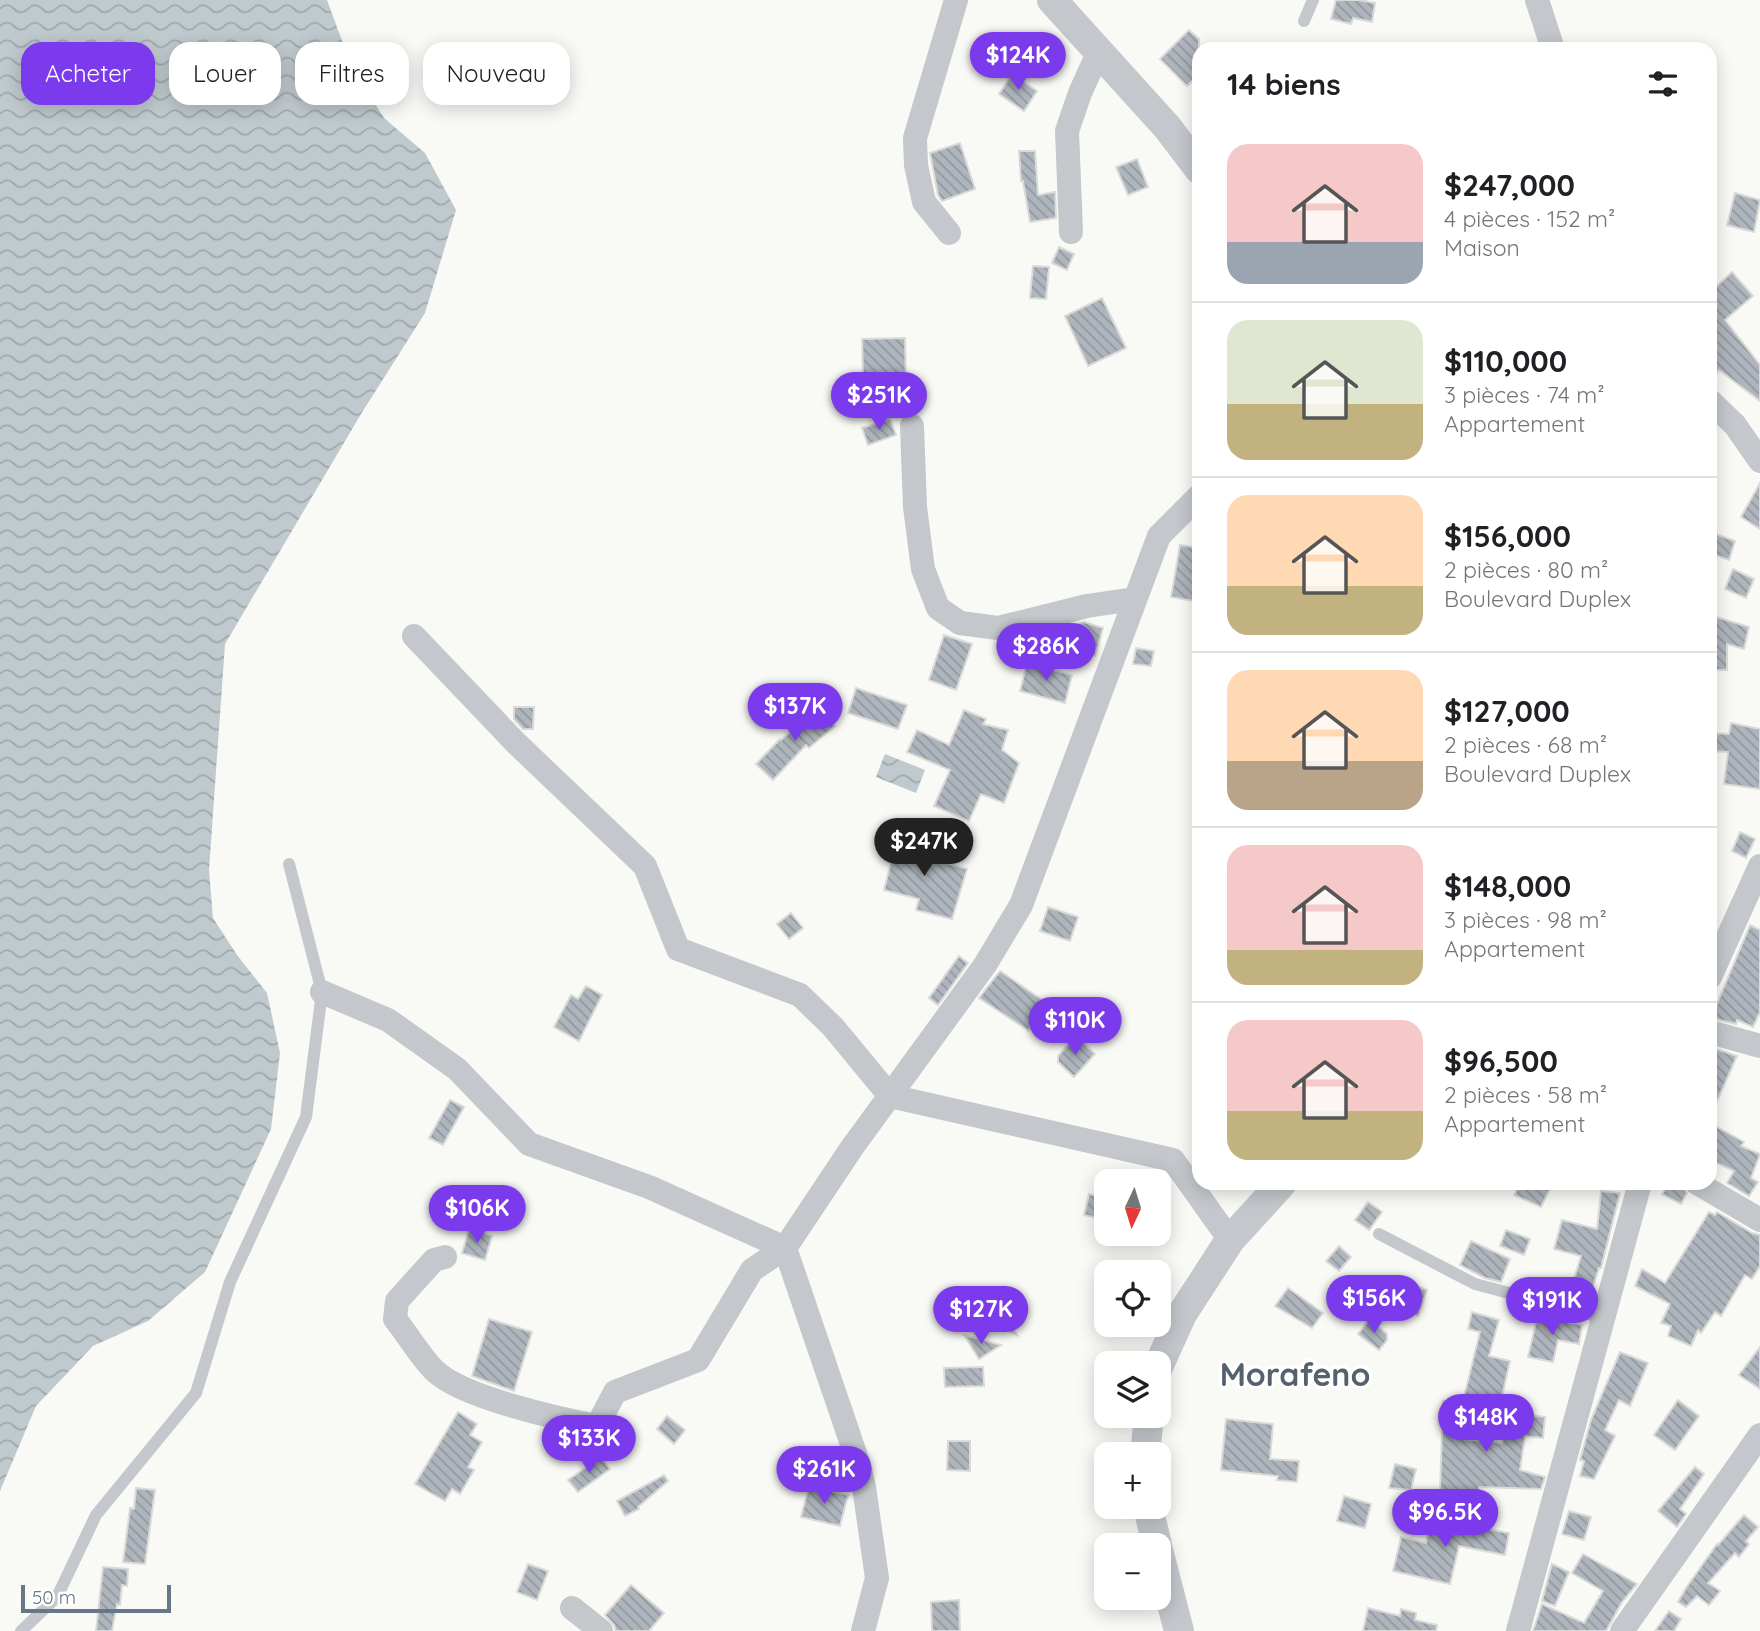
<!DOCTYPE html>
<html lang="fr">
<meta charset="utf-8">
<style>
:root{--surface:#fff;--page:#f6f6f6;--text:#202124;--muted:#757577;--line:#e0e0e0;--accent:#7c3aed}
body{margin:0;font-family:Quicksand,sans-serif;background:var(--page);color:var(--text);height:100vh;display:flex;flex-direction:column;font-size:26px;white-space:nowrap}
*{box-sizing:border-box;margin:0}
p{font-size:23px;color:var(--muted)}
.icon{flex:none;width:38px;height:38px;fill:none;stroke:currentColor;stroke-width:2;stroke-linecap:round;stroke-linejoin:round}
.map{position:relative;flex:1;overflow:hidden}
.sheet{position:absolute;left:1192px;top:42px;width:525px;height:1148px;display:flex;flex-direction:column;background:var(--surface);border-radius:21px;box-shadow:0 4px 18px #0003}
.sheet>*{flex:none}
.hud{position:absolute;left:21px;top:42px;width:665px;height:63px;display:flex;gap:14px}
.needle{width:46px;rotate:184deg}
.fabs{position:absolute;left:1094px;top:1169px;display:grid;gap:14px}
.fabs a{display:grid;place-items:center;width:77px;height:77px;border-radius:14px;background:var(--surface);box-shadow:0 4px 18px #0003;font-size:35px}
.scale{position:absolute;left:21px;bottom:18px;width:150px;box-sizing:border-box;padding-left:7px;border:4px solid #677788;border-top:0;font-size:19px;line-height:24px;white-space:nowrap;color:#677788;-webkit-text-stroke:5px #fff;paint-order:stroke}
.price{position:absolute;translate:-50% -60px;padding:0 16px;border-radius:24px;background:var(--accent);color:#fff;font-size:23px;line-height:46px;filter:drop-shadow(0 2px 4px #0008)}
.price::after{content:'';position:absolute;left:50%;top:42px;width:21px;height:16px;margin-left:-10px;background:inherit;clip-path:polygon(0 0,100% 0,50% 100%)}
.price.on{background:#222;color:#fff}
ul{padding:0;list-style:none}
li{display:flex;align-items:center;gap:21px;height:175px;padding:0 35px}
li+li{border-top:2px solid var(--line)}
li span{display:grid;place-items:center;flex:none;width:196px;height:140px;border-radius:21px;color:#555}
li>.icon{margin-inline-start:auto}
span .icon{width:84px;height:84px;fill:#fffc;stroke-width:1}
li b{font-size:30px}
h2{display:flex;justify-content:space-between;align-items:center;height:84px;padding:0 35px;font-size:30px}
.pill{padding:0 24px;border-radius:21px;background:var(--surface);box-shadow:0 4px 18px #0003;font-size:24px;line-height:63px}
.pill.on{background:var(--accent);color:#fff}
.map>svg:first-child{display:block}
.water{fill:url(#water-waves)}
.building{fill:url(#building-back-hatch);stroke:#dadad8;stroke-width:2}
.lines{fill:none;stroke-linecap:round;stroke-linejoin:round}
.service{stroke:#c4c8cc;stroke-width:12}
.minor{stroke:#c4c8cc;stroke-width:24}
.tertiary{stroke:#c4c8cc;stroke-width:30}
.labels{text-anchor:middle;stroke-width:7;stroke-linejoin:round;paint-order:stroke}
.district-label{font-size:32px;font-weight:bold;fill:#55616c;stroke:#fff}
</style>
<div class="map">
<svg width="1760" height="1631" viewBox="0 0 1760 1631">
<defs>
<pattern id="water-waves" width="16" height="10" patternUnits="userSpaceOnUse" patternTransform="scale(1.75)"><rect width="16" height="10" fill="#bfc9ce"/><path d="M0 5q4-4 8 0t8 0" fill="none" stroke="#9fa8ad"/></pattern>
<pattern id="building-back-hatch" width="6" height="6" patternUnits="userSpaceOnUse" patternTransform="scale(1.75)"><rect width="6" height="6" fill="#aeb5bc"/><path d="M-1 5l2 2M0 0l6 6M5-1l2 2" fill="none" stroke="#91989f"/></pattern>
</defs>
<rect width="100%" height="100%" fill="#f9f9f6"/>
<g class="water">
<path d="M 0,0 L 327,0 L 351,65 L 384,118 L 425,153 L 456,210 L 425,313 L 361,414 L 225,644 L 209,870 L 213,918 L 237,955 L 267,993 L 280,1053 L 271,1129 L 205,1272 L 148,1321 L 93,1346 L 36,1406 L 0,1491 Z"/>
<path d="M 885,754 L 925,770 L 916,793 L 876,777 Z"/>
</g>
<g class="building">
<path d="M 1336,0 L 1359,0 L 1375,3 L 1372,22 L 1353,18 L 1351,24 L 1331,19 Z"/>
<path d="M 1189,30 L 1199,39 L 1199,75 L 1187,86 L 1160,59 Z"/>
<path d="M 1012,74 L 1037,91 L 1024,111 L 999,94 Z"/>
<path d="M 960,143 L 975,189 L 942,201 L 938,195 L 930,153 Z"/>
<path d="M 1019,151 L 1035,151 L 1038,195 L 1055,192 L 1056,218 L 1030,222 L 1023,181 L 1021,181 Z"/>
<path d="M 1137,159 L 1148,187 L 1128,195 L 1116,167 Z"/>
<path d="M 1735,193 L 1760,200 L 1754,232 L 1727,225 Z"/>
<path d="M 1059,247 L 1074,254 L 1067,270 L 1052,263 Z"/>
<path d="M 1033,266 L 1049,267 L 1046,299 L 1030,298 Z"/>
<path d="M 1732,272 L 1753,296 L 1725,320 L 1760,365 L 1760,401 L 1719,370 L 1710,384 L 1710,292 Z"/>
<path d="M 1102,298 L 1126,348 L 1088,366 L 1065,316 Z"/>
<path d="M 905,338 L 906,382 L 883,382 L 883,375 L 863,375 L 862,339 Z"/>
<path d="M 890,419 L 896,435 L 868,445 L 862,428 Z"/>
<path d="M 1760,483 L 1760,529 L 1741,517 Z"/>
<path d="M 1713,533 L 1735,541 L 1729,560 L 1710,553 Z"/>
<path d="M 1180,545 L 1199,548 L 1199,602 L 1171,597 Z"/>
<path d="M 1733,569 L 1754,579 L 1746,598 L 1725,589 Z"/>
<path d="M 1710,615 L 1749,627 L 1744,649 L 1727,644 L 1727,670 L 1710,670 Z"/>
<path d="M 1084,622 L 1103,628 L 1095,656 L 1067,647 L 1074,625 Z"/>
<path d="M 944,635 L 972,644 L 956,690 L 929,680 Z"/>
<path d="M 1136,648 L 1154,651 L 1151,666 L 1133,664 Z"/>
<path d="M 1027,663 L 1072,675 L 1065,703 L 1020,691 Z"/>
<path d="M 856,688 L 907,705 L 898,729 L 848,713 Z"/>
<path d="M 514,707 L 534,707 L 533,729 L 523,729 L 514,719 Z"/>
<path d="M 819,708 L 835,726 L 809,748 L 806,745 L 773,780 L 756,764 L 780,739 L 781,740 Z"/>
<path d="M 964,710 L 986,719 L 983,724 L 1008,730 L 1002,750 L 1019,763 L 1004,803 L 981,794 L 969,821 L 934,806 L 950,770 L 907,752 L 917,730 L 949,745 Z"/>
<path d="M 1731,723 L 1760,729 L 1760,789 L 1724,784 L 1728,752 L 1710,751 L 1710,733 L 1729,734 Z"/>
<path d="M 899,830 L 920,835 L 915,854 L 967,869 L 952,919 L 916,910 L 919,899 L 884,890 Z"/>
<path d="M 1740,832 L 1755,839 L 1746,858 L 1732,851 Z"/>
<path d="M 1048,907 L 1078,917 L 1070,941 L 1040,931 Z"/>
<path d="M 791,913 L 803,928 L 789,939 L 777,924 Z"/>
<path d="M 1750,925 L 1760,930 L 1760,1012 L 1753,1027 L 1737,1020 L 1736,1024 L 1711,1018 Z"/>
<path d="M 959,956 L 968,963 L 938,1005 L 929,998 Z"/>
<path d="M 1000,971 L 1041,999 L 1034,1011 L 1029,1031 L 979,998 Z"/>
<path d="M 586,986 L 602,995 L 579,1041 L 554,1027 L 571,995 L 578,999 Z"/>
<path d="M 1076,1036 L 1095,1054 L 1074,1077 L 1058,1062 L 1058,1056 Z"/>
<path d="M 1710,1047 L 1737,1056 L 1710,1117 Z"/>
<path d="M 450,1100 L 464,1107 L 443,1145 L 429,1138 Z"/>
<path d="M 1710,1123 L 1744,1142 L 1741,1146 L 1760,1154 L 1751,1178 L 1758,1182 L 1749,1196 L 1727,1183 L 1734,1171 L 1713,1161 L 1710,1168 Z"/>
<path d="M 1520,1183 L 1553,1183 L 1541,1207 L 1514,1195 Z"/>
<path d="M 1669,1183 L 1683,1188 L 1687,1193 L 1681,1204 L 1662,1194 Z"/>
<path d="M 1601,1191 L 1620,1193 L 1601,1268 L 1599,1268 L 1589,1299 L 1570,1292 L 1581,1256 L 1554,1249 L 1562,1220 L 1597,1229 Z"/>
<path d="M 1089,1194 L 1106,1198 L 1106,1220 L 1084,1215 Z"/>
<path d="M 1368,1202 L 1382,1212 L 1369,1230 L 1355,1220 Z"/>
<path d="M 1709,1212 L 1715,1215 L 1717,1212 L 1752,1233 L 1760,1235 L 1760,1266 L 1752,1279 L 1745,1275 L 1721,1316 L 1715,1312 L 1701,1333 L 1698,1330 L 1691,1346 L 1668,1336 L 1671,1326 L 1661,1323 L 1670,1304 L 1635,1286 L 1642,1269 L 1665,1283 Z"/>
<path d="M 469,1229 L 492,1236 L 485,1260 L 462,1253 Z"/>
<path d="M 1506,1230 L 1530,1239 L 1524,1255 L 1500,1246 Z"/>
<path d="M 1471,1241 L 1510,1259 L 1501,1282 L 1485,1278 L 1460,1265 Z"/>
<path d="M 1339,1246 L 1351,1257 L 1339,1271 L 1326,1261 Z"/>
<path d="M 1412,1285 L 1427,1290 L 1418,1316 L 1403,1311 Z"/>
<path d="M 1288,1288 L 1323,1313 L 1312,1328 L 1275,1306 Z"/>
<path d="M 991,1297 L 1017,1335 L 966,1312 Z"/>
<path d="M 1472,1312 L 1499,1320 L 1489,1356 L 1510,1361 L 1499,1410 L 1463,1401 L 1480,1332 L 1468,1329 Z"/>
<path d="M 1543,1317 L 1582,1325 L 1579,1344 L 1558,1340 L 1553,1362 L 1528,1357 L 1537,1318 L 1542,1319 Z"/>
<path d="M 489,1319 L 532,1332 L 514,1391 L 472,1376 Z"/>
<path d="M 1369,1320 L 1387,1334 L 1387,1340 L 1379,1350 L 1358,1334 Z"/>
<path d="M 964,1335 L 1001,1345 L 979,1359 Z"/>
<path d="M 1760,1347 L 1760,1389 L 1739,1375 Z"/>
<path d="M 1620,1352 L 1648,1363 L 1630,1406 L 1619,1400 L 1605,1430 L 1615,1436 L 1594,1479 L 1580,1476 L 1584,1461 L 1580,1460 L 1591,1420 Z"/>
<path d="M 983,1367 L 984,1386 L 945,1387 L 944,1368 Z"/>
<path d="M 1678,1400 L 1699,1416 L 1675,1450 L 1654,1435 Z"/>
<path d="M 1443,1401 L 1471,1406 L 1464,1439 L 1502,1443 L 1506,1413 L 1545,1417 L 1543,1438 L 1525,1436 L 1520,1470 L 1545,1477 L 1541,1489 L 1479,1487 L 1479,1495 L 1440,1492 Z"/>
<path d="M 458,1412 L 477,1424 L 470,1435 L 482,1442 L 468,1467 L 474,1470 L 460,1494 L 452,1489 L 445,1501 L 415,1484 Z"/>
<path d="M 667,1416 L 685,1430 L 674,1444 L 657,1429 Z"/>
<path d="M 1226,1419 L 1273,1424 L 1270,1459 L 1299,1461 L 1297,1482 L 1277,1480 L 1278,1476 L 1221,1470 Z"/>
<path d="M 948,1441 L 970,1441 L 970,1471 L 947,1470 Z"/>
<path d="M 601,1457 L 610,1469 L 578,1492 L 568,1480 Z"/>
<path d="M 1395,1464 L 1416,1469 L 1411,1490 L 1389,1488 Z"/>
<path d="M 1695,1467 L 1704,1474 L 1680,1509 L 1686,1514 L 1677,1527 L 1658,1511 Z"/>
<path d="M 664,1475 L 668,1481 L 638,1507 L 639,1509 L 625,1516 L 617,1501 Z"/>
<path d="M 809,1486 L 848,1495 L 840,1526 L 801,1517 Z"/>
<path d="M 136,1488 L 155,1490 L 145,1564 L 123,1562 L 130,1508 L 134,1509 Z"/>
<path d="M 1344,1496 L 1371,1504 L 1365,1528 L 1337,1521 Z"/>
<path d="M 1569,1511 L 1591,1517 L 1584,1540 L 1562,1534 Z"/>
<path d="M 1744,1515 L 1758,1527 L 1746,1541 L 1749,1544 L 1739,1557 L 1735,1553 L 1708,1583 L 1720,1591 L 1709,1605 L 1697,1596 L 1686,1607 L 1678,1602 L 1686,1588 L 1717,1544 L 1718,1545 Z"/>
<path d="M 1431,1517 L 1482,1525 L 1481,1528 L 1509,1533 L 1505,1555 L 1459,1546 L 1450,1584 L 1393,1571 L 1401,1537 L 1426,1543 Z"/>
<path d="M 1583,1554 L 1637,1584 L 1622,1602 L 1606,1631 L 1533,1631 L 1542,1604 L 1584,1623 L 1603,1591 L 1572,1573 Z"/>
<path d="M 528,1564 L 548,1571 L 537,1600 L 517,1592 Z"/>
<path d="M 1552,1564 L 1569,1572 L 1555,1606 L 1542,1601 Z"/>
<path d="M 103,1567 L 128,1569 L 127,1586 L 122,1585 L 120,1605 L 117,1604 L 112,1631 L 96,1631 Z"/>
<path d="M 631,1585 L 664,1613 L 649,1631 L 616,1631 L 614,1625 L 605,1615 Z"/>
<path d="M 959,1600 L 960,1631 L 932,1631 L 931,1602 Z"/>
<path d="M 1368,1608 L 1400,1616 L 1401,1609 L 1416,1613 L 1415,1620 L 1437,1625 L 1436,1631 L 1363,1631 Z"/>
<path d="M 1669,1611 L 1681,1619 L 1674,1631 L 1655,1631 Z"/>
</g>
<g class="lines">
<g class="service">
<path d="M 1304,21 L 1313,0"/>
<path d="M 1379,1234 L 1475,1284 L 1604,1318"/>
<path d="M 21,1631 L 57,1597 L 96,1515 L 196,1393 L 230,1282 L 306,1117 L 322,992 L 289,864"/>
</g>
<g class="minor">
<path d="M 1537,0 L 1553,49"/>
<path d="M 1071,232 L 1067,131 L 1080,93 L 1099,51"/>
<path d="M 949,233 L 924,202 L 916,165 L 915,138 L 956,0"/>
<path d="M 1710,401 L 1735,425 L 1760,461"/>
<path d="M 912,426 L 915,507 L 923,569 L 938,608 L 960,623 L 998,628 L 1087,606 L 1134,599"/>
<path d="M 414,636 L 516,743 L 645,866 L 678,949 L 800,995 L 833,1027 L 890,1096 L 1173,1160 L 1230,1240"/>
<path d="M 1710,977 L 1760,866"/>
<path d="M 322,992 L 388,1020 L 457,1069 L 529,1144 L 649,1187 L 785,1248"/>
<path d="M 1710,1032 L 1760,1046"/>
<path d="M 1697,1183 L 1760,1220"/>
<path d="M 445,1257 L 434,1260 L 397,1301 L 395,1319 C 408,1335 420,1356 434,1370 C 460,1397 560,1419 597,1426 L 615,1392 L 698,1360 L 752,1270 L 785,1248"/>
<path d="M 572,1608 L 601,1631"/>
<path d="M 863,1631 L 877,1578 L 864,1487 L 858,1462 L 785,1248 L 851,1149 L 985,965 L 1021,905 L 1159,536 L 1199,496"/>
<path d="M 1518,1631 L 1640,1183"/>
<path d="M 1622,1631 L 1760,1435"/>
</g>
<g class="tertiary">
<path d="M 1052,0 L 1167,127 L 1199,169"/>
<path d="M 1158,1367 L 1182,1314 L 1230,1240 L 1282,1183"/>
<path d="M 1145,1454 L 1149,1416"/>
<path d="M 1148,1507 L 1157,1545"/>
<path d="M 1158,1550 L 1179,1631"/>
</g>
</g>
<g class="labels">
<g class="district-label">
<text x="1295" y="1386">Morafeno</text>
</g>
</g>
</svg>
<div class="fabs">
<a><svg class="needle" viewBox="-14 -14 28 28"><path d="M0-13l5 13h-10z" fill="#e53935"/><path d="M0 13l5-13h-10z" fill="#757577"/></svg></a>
<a><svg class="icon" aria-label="locate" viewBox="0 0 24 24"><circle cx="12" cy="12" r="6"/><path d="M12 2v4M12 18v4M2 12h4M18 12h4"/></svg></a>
<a><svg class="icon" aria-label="layers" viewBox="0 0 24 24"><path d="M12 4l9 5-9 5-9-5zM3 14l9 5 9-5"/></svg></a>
<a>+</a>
<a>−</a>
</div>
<div class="scale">50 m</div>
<b class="price" style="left:1018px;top:92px">$124K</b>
<b class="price" style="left:879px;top:432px">$251K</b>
<b class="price" style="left:1046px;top:683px">$286K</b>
<b class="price" style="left:795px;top:743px">$137K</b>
<b class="price on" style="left:924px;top:878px">$247K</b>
<b class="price" style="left:1075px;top:1057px">$110K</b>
<b class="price" style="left:477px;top:1245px">$106K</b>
<b class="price" style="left:1374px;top:1335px">$156K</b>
<b class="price" style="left:1552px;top:1337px">$191K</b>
<b class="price" style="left:981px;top:1346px">$127K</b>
<b class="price" style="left:1486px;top:1454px">$148K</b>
<b class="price" style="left:589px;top:1475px">$133K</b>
<b class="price" style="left:824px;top:1506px">$261K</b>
<b class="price" style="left:1445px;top:1549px">$96.5K</b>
<div class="hud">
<a class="pill on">Acheter</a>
<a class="pill">Louer</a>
<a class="pill">Filtres</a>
<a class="pill">Nouveau</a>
</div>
<section class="sheet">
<h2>14 biens<svg class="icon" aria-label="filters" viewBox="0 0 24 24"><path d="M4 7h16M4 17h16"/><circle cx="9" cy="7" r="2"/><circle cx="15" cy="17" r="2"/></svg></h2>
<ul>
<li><span style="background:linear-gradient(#f6c9c9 70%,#9aa5b1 0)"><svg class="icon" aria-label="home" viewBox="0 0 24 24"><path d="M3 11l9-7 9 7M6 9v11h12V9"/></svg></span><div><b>$247,000</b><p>4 pièces · 152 m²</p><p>Maison</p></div></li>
<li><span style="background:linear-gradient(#dfe7d0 60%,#c2b280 0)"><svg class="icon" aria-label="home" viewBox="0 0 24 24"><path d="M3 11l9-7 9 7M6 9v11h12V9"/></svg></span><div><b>$110,000</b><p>3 pièces · 74 m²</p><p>Appartement</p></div></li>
<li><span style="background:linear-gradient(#ffd9b3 65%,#c2b280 0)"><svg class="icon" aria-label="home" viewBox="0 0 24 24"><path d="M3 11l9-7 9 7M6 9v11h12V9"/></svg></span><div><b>$156,000</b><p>2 pièces · 80 m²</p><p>Boulevard Duplex</p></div></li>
<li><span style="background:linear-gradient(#ffd9b3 65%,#b9a48a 0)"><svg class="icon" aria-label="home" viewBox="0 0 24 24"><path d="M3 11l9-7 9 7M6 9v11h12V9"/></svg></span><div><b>$127,000</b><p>2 pièces · 68 m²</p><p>Boulevard Duplex</p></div></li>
<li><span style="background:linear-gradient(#f6c9c9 75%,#c2b280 0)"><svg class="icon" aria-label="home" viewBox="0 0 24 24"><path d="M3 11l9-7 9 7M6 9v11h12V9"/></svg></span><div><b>$148,000</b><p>3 pièces · 98 m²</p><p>Appartement</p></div></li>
<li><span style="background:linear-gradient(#f6c9c9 65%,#c2b280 0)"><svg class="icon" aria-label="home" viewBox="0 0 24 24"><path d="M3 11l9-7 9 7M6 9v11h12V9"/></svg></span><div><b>$96,500</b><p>2 pièces · 58 m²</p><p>Appartement</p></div></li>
</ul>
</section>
</div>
